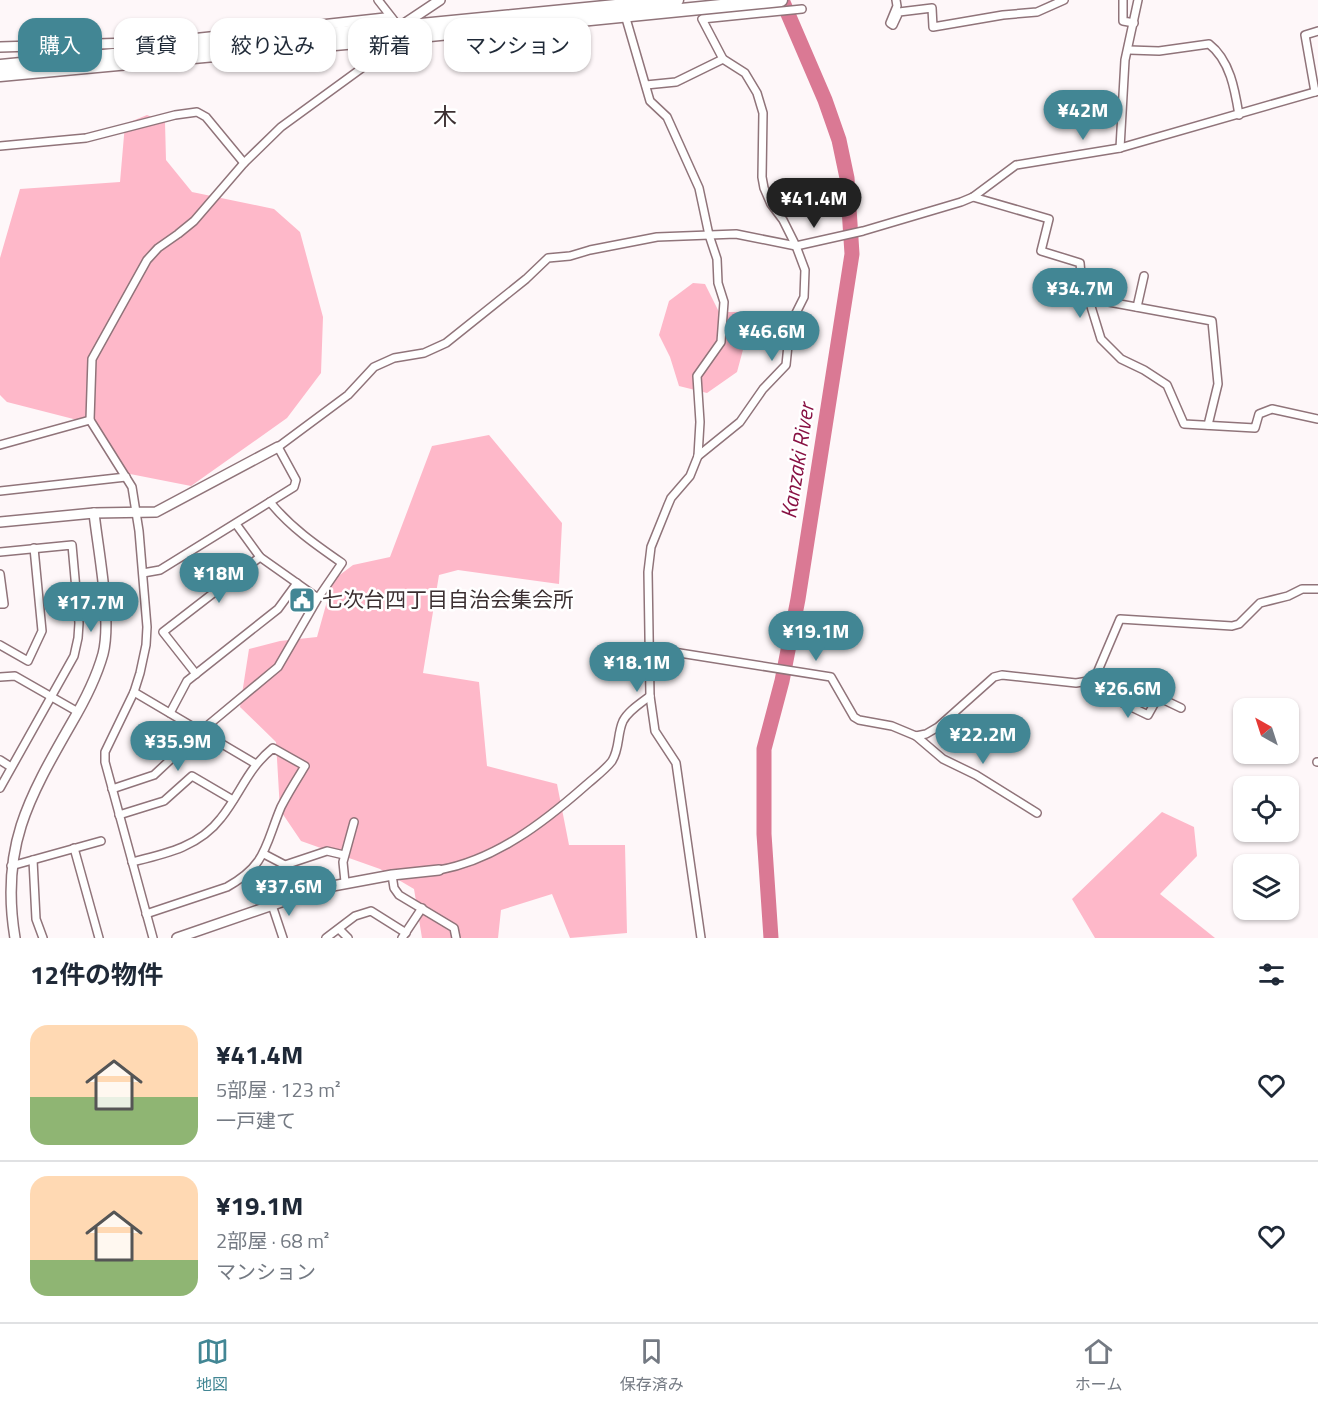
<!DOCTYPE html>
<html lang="ja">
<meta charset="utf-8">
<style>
:root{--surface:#fff;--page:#f6f6f7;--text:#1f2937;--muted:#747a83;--line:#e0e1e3;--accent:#428694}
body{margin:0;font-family:"Titillium Web","Noto Sans JP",sans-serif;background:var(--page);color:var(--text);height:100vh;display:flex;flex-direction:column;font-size:22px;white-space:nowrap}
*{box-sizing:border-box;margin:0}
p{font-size:20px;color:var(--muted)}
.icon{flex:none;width:33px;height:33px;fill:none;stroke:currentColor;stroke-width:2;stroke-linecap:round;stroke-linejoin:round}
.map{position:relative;height:938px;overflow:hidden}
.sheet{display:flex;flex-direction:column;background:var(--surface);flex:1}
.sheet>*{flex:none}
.hud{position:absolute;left:18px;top:18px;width:600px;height:54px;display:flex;gap:12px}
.needle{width:39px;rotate:321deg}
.fabs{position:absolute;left:1233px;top:698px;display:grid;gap:12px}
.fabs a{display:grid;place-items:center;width:66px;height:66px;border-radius:12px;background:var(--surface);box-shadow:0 2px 4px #0004;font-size:30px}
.price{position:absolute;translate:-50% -51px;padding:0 14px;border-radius:21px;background:var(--accent);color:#fff;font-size:20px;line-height:39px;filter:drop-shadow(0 2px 3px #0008)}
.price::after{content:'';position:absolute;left:50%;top:36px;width:18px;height:14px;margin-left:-9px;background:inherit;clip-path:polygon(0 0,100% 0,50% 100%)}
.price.on{background:#222;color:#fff}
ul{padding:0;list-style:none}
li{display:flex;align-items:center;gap:18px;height:150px;padding:0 30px}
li+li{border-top:2px solid var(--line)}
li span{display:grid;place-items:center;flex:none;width:168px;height:120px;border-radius:18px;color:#555}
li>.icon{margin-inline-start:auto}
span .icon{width:72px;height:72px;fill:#fffc;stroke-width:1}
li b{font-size:26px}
h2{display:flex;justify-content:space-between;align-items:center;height:72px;padding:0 30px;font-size:26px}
.pill{padding:0 21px;border-radius:18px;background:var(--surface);box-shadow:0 2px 4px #0004;font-size:21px;line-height:54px}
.pill.on{background:var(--accent);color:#fff}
.dock{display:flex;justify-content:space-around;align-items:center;height:84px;border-top:2px solid var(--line);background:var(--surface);font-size:16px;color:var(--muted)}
.dock a{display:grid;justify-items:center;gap:3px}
.dock .on{color:var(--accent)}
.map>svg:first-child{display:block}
.green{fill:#feb8c9}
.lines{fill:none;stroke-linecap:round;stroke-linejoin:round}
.river{stroke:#da7994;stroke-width:15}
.street-casing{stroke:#90747a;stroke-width:10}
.secondary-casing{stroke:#90747a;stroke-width:12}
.highway-casing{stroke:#90747a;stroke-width:15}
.street{stroke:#fff;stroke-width:7}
.secondary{stroke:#fff;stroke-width:9}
.highway{stroke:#fff;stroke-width:12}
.labels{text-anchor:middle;stroke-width:5;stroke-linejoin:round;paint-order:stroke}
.poi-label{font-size:21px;fill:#3c3032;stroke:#fff;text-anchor:start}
.water-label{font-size:22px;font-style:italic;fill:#881143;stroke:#fff}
.quarter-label{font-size:24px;fill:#3c3032;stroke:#fff}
</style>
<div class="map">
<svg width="1318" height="938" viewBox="0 0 1318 938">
<rect width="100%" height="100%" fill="#fef7f9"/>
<g class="green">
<path d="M 147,115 L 165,122 L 166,160 L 192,192 L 274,209 L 300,232 L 323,317 L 321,373 L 287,418 L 191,486 L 125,473 L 93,424 L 7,402 L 0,395 L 0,258 L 20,189 L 120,182 L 125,124 Z"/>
<path d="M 693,283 L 705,284 L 719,312 L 740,312 L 751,320 L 737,372 L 707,393 L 679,386 L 670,357 L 659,335 L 669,301 Z"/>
<path d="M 489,435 L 562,523 L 559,584 L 458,570 L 439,575 L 423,673 L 479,682 L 487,766 L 557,784 L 569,845 L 625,845 L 627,933 L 570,938 L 552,894 L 501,910 L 498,938 L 422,938 L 414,889 L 380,869 L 301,841 L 280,810 L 276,742 L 240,707 L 249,649 L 280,641 L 317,637 L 333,580 L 353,565 L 390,557 L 432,446 Z"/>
<path d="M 1162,812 L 1194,827 L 1197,856 L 1160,894 L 1215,938 L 1095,938 L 1072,899 Z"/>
</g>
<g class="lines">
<path class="river" d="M 771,938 L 764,834 L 764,749 L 782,681 L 798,599 L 852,254 L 847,178 L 839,140 L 825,100 L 782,0"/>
<defs>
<g id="street">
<path d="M 378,0 L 396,23"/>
<path d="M 896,0 L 897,6 L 890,23 L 893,25 L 899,12 L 932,8 L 933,27 L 1003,15 L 1037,12 L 1064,0"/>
<path d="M 1123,0 L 1123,21 L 1134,23"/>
<path d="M 625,15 L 650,101 L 667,117 L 699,188 L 709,235 L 717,259 L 718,283 L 724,302 L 721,342 L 697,376 L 700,422 L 698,456 L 690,476 L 671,498 L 668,505 L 651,547 L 648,572 L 650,696 L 655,731 L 676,763 L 701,938"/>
<path d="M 1129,50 L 1159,51 L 1209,44 C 1230,60 1235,90 1239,115"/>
<path d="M 646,85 L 676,82 L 723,59"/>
<path d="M 1315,92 L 1305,35 L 1318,31"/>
<path d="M 0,146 L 86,138 L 175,115 L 197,112 L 206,117 L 244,163"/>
<path d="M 1120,148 L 1125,60 L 1138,0"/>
<path d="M 973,197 L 1049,219 L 1041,251 L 1080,263 L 1081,274 L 1101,339 L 1121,359 L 1144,370 L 1167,385 L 1184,424 L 1255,428 L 1259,414 L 1272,409 L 1318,419"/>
<path d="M 1087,298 L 1212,321 L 1218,384 L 1208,425"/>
<path d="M 1137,307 L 1144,276"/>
<path d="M 90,420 L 92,359 L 147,260 L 158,248 L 178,234 L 194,221 L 244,163 L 281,127 L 373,60 L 398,40"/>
<path d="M 0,445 L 90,420 L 132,487 L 139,531 L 147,627 L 146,645 L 140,673 L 134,692 L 105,752 L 105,762 L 153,938"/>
<path d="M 698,456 L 740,422 L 763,389 L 786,365 L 790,325 L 804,297 L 805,270 L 796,246 L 783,220 L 771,204 L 764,188 L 762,177 L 763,113 L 757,93 L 745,73 L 723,59 L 702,19 L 802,9"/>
<path d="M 0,491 L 126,477"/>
<path d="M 236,524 L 260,557 L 318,598"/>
<path d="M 0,552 L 72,545 L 79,623 L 78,638 L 74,656 L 0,788"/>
<path d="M 143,573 L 160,570 L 294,487 L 296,480 L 278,447 L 348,395 L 374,367 L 394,358 L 424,353 L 446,343 L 526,279 L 548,258 L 570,256 L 590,250 L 657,237 L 736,234 L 796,246 L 863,231 L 961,202 L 973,197 L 1016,165 L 1120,148 L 1318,91"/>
<path d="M 0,574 L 4,604 L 0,604"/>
<path d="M 0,645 L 28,661 L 42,631 L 34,548"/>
<path d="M 648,648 L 831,677 L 854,717 L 859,720 L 892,726 L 916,736 L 926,734 L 938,727 L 994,677 L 1002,675 L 1076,683 L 1088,681 L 1097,673 L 1120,619 L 1232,626 L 1239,624 L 1260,603 L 1288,596 L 1302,589 L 1318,589"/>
<path d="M 196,674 L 163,632 L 260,557"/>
<path d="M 0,677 L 15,676 L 78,712"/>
<path d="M 1088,681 L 1096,690 L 1148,715 L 1158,697 L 1181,708"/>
<path d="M 134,692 L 256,764"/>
<path d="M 170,713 L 187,681 L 278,609 L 297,583"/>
<path d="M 916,736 L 943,759 L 976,775 L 1037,813"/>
<path d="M 0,760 L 11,767"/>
<path d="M 1317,762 L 1318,762"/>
<path d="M 112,789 L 154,775 L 201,731 L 278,667 L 318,598 L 342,563 C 316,545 290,527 270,502"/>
<path d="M 119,815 L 164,801 L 192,776 L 233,800"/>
<path d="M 74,848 L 99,938"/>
<path d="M 264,854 L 285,865 L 327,851 L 344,855"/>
<path d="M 33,860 L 36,919 L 43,938"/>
<path d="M 132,862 C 165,854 199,847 221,818 C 241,793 247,769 273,748 L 305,766 C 297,779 288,793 281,807 C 265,845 267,865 227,887 L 146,914"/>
<path d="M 11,866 L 101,841"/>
<path d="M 439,870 C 495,860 543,823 585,786 C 594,778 605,770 612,761 C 620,748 617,734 623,721 C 628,711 641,703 650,696"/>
<path d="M 392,875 L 394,888 L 399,895 L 454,928 L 456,938"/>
<path d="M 345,882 L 343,862 L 354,822"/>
<path d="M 272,905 L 283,938"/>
<path d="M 339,929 L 348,938"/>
<path d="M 326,938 L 355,916 L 371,911 L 406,933"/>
<path d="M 402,938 L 422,908"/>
</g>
<g id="secondary">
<path d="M 401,26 L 440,0"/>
<path d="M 0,47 L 163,42 L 385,18 L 399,28"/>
<path d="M 0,522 L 94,513 L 156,512 L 278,447"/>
<path d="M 15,938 C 0,848 28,799 71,724 C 84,702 96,679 103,654 C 112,619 98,550 94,513"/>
<path d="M 177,938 L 322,888 L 392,875 L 439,870"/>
</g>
<g id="highway">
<path d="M 0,66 L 677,0"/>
<path d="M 0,75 L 400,38 L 781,0"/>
</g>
</defs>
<use href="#street" class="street-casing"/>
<use href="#secondary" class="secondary-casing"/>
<use href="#highway" class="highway-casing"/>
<use href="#street" class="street"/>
<use href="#secondary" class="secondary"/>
<use href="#highway" class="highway"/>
</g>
<defs>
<symbol id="civic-square" viewBox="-11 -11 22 22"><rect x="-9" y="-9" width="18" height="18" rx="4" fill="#428694" stroke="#fff"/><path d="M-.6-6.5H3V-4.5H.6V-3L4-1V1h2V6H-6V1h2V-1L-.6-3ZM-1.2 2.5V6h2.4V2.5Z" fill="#fff"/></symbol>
</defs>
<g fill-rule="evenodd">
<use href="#civic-square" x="287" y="585" width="30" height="30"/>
</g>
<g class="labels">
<g class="poi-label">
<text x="322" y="607">七次台四丁目自治会集会所</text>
</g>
<g class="water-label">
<text transform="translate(797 461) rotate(-81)" y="8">Kanzaki River</text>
</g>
<g class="quarter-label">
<text x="445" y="125">木</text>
</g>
</g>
</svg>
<div class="fabs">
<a><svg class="needle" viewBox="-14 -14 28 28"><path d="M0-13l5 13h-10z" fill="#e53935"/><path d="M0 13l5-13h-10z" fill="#747a83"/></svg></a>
<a><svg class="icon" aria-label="locate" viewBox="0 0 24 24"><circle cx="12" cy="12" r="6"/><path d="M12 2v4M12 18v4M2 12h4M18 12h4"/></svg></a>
<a><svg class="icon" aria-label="layers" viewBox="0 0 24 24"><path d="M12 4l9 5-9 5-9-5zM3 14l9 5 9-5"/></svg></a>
</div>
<b class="price" style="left:1083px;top:141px">¥42M</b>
<b class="price on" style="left:814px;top:229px">¥41.4M</b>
<b class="price" style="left:1080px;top:319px">¥34.7M</b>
<b class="price" style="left:772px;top:362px">¥46.6M</b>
<b class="price" style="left:219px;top:604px">¥18M</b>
<b class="price" style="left:91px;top:633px">¥17.7M</b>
<b class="price" style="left:816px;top:662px">¥19.1M</b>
<b class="price" style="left:637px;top:693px">¥18.1M</b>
<b class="price" style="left:1128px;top:719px">¥26.6M</b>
<b class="price" style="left:983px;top:765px">¥22.2M</b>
<b class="price" style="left:178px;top:772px">¥35.9M</b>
<b class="price" style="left:289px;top:917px">¥37.6M</b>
<div class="hud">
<a class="pill on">購入</a>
<a class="pill">賃貸</a>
<a class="pill">絞り込み</a>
<a class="pill">新着</a>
<a class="pill">マンション</a>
</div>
</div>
<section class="sheet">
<h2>12件の物件<svg class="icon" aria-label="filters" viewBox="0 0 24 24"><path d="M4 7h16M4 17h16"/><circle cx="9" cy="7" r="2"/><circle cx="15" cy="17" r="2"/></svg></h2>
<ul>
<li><span style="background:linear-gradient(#ffd9b3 60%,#8fb573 0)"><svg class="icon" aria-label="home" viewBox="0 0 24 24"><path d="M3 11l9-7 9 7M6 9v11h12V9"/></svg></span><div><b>¥41.4M</b><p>5部屋 · 123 m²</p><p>一戸建て</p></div><svg class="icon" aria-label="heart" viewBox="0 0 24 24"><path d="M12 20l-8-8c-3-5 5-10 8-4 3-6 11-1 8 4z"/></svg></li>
<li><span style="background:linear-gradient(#ffd9b3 70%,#8fb573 0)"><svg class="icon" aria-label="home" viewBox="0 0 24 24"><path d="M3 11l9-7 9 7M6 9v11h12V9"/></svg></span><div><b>¥19.1M</b><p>2部屋 · 68 m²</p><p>マンション</p></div><svg class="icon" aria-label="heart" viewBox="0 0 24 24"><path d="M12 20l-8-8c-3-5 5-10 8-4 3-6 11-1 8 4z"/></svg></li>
</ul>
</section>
<nav class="dock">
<a class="on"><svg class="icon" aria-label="map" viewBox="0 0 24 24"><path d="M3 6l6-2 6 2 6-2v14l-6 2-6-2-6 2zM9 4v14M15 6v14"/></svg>地図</a>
<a><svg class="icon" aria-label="saved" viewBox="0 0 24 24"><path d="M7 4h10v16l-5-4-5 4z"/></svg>保存済み</a>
<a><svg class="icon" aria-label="home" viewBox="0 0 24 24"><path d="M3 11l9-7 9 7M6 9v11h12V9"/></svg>ホーム</a>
</nav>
